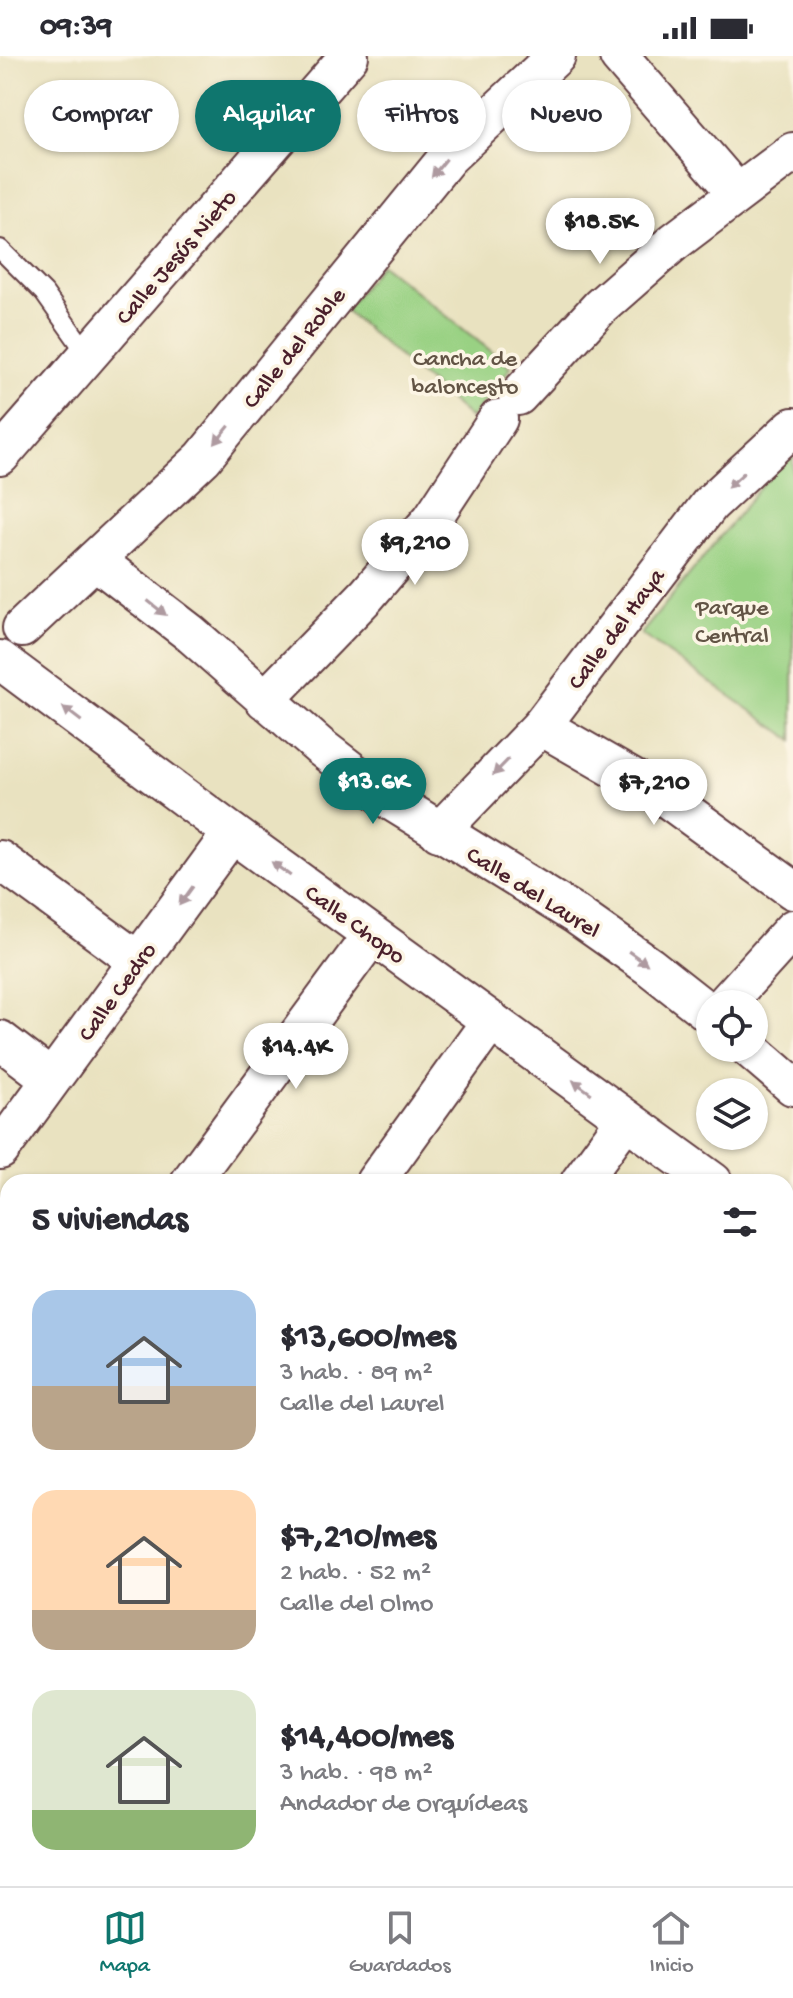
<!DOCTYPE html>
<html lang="es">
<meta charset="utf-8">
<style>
:root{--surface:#fff;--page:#f7f7f7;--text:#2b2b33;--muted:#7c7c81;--line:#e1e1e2;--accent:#0f766e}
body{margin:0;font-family:"Gochi Hand",sans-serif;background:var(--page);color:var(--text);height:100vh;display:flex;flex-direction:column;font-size:30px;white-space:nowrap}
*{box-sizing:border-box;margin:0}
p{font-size:26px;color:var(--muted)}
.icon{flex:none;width:44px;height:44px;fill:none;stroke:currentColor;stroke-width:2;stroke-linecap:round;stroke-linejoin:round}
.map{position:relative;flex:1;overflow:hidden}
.sheet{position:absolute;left:0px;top:1118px;width:794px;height:712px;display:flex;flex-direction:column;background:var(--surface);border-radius:24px 24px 0 0;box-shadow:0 2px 6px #0004}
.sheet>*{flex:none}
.top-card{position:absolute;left:24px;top:24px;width:746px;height:72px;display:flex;gap:16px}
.fabs{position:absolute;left:696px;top:934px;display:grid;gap:16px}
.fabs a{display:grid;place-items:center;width:72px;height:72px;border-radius:50%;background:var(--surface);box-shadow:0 2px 6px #0004;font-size:40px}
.price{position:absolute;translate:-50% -68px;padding:0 18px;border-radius:28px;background:#fff;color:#222;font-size:26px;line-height:52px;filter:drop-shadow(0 2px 4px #0008)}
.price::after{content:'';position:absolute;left:50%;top:48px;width:24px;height:18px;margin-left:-12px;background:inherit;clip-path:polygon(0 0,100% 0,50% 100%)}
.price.current{background:var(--accent);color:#fff}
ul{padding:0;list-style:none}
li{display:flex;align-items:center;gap:24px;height:200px;padding:0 32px}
li span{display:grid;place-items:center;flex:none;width:224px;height:160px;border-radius:24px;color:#555}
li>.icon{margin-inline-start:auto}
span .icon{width:96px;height:96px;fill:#fffc;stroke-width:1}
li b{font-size:34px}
h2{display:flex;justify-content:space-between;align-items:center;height:96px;padding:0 32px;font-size:34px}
.chip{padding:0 28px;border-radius:36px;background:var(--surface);box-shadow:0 2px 6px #0004;font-size:28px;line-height:72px}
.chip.current{background:var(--accent);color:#fff}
.status{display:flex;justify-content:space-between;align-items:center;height:56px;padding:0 40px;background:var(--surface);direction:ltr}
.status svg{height:22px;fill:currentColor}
.menu{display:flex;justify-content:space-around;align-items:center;height:112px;border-top:2px solid var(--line);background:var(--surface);font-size:22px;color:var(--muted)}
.menu a{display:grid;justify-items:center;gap:4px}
.menu .current{color:var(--accent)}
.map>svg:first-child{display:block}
.green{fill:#99d183;stroke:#727857;stroke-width:2}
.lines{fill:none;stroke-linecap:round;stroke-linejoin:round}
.service-casing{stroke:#623c41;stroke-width:22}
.minor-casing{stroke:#623c41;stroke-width:42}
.path{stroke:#623c41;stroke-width:5;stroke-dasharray:2 6;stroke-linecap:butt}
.service{stroke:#fff;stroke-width:18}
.minor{stroke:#fff;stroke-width:38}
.oneway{fill:#ae9aa0}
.labels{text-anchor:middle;stroke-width:7;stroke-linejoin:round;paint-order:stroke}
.street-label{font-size:24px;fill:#4a1f2b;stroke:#fcf5e5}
.park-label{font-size:24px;fill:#625445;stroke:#fcf5e5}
</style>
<div class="status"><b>09:39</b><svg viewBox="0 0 49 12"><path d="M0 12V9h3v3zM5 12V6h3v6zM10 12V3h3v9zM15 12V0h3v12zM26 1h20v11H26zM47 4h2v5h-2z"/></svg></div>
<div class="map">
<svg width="793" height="1830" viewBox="0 0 793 1830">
<rect width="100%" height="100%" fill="#fcf5e5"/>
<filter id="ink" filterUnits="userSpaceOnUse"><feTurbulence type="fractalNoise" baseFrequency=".0125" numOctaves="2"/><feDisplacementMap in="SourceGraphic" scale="16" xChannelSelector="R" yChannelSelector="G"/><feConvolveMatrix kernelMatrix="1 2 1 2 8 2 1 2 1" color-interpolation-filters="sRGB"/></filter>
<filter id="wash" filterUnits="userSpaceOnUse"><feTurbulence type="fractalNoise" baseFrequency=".006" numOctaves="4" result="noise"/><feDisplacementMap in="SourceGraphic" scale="32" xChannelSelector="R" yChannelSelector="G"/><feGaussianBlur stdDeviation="1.8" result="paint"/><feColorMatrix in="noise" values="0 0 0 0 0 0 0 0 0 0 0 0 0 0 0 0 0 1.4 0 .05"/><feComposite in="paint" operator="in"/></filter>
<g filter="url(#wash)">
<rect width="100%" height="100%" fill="#e9e2c0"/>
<g class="green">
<path d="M 381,208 L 511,311 L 471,362 L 345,254 Z"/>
<path d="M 793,391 L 793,684 L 641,578 Z"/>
<path d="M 350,1822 L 455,1822 L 466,1830 L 344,1830 Z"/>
</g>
</g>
<g filter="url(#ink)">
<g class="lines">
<defs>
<path id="service" d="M 0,193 L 44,237 L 88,299"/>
<g id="minor">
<path d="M 619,0 L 737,137"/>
<path d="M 518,340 L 600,251 L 674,186 L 793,96"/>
<path d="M 0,400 L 349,0"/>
<path d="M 95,504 L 190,577 L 319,690 L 385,741 L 575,858 L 649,910 L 710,958"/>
<path d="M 22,572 L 203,402 L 448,101 L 556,0"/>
<path d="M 0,604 L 232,777 L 713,1126"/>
<path d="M 265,644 L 367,539 L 432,463 L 498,363"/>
<path d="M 541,670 L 668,743 L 793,834"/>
<path d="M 439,776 L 541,670 L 710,448 L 793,371"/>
<path d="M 0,804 L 138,905"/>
<path d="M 725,948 L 793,873"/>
<path d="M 0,984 L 51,1023"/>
<path d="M 749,992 L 793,1030"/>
<path d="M 0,1094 L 232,777"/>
<path d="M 190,1126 L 372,879"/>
<path d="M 375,1126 L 491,965"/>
<path d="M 580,1126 L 626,1063"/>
<path d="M 0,1174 L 8,1180"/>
<path d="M 786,1179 L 793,1184"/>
<path d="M 0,1384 L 8,1373"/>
<path d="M 786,1593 L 793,1583"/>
<path d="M 0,1645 L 8,1634"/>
<path d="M 0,1716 L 8,1722"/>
<path d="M 786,1733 L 793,1738"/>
<path d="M 146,1822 L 157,1830"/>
<path d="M 656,1822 L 666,1830"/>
<path d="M 66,1830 L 72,1822"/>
<path d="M 615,1830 L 621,1822"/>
</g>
</defs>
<use href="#service" class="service-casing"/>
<use href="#minor" class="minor-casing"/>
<path class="path" d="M 503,1822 L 514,1830"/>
<use href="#service" class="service"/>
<use href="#minor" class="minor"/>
</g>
<defs><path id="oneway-solid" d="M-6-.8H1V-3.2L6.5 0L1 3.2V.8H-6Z" transform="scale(2)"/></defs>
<g class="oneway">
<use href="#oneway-solid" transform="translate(439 112) rotate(129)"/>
<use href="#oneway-solid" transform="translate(222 379) rotate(129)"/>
<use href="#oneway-solid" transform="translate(736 424) rotate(137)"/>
<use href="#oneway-solid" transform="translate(157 552) rotate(38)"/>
<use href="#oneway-solid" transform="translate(72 658) rotate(-143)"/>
<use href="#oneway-solid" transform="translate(501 711) rotate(134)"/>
<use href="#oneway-solid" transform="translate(281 813) rotate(-144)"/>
<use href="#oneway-solid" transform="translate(186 840) rotate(126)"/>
<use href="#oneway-solid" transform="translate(638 902) rotate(35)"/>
<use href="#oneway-solid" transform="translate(582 1031) rotate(-144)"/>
</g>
</g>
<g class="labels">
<g class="street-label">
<text transform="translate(175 200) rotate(-49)" y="8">Calle Jesús Nieto</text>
<text transform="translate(293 291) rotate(-51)" y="8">Calle del Roble</text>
<text transform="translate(615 572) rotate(-53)" y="8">Calle del Haya</text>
<text transform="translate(534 835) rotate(32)" y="8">Calle del Laurel</text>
<text transform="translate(356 867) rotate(36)" y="8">Calle Chopo</text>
<text transform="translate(116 935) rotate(-54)" y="8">Calle Cedro</text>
</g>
<g class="park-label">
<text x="465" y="309">Cancha de<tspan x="465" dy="28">baloncesto</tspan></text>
<text x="732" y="558">Parque<tspan x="732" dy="28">Central</tspan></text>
</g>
</g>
</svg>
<div class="fabs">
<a><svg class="icon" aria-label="locate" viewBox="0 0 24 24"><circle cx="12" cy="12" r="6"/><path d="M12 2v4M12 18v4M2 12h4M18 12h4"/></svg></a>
<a><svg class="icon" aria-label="layers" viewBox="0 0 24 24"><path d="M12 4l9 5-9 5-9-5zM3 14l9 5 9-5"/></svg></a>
</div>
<b class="price" style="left:600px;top:210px">$18.5K</b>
<b class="price" style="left:415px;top:531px">$9,210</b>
<b class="price current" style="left:373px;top:770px">$13.6K</b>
<b class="price" style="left:654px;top:771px">$7,210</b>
<b class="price" style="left:296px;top:1035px">$14.4K</b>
<div class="top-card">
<a class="chip">Comprar</a>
<a class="chip current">Alquilar</a>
<a class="chip">Filtros</a>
<a class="chip">Nuevo</a>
</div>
<section class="sheet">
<h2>5 viviendas<svg class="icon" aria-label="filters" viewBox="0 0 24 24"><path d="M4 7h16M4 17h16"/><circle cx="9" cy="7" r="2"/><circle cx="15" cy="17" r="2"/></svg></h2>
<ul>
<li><span style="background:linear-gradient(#a9c7e8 60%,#b9a48a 0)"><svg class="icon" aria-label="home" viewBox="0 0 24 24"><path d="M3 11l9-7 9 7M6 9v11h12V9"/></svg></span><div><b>$13,600/mes</b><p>3 hab. · 89 m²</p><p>Calle del Laurel</p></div></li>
<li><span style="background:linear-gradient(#ffd9b3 75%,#b9a48a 0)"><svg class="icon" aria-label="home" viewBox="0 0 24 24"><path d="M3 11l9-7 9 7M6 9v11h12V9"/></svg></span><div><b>$7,210/mes</b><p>2 hab. · 52 m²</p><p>Calle del Olmo</p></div></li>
<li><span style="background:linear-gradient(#dfe7d0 75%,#8fb573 0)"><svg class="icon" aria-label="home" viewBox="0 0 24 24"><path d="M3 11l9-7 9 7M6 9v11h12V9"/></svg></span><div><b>$14,400/mes</b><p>3 hab. · 98 m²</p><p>Andador de Orquídeas</p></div></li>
</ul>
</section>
</div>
<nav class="menu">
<a class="current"><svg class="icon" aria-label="map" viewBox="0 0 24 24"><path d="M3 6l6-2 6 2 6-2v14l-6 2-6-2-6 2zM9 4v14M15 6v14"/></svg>Mapa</a>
<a><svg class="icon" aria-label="saved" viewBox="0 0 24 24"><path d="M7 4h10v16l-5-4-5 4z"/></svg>Guardados</a>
<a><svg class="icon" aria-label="home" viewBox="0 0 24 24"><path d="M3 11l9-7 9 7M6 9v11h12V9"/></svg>Inicio</a>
</nav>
